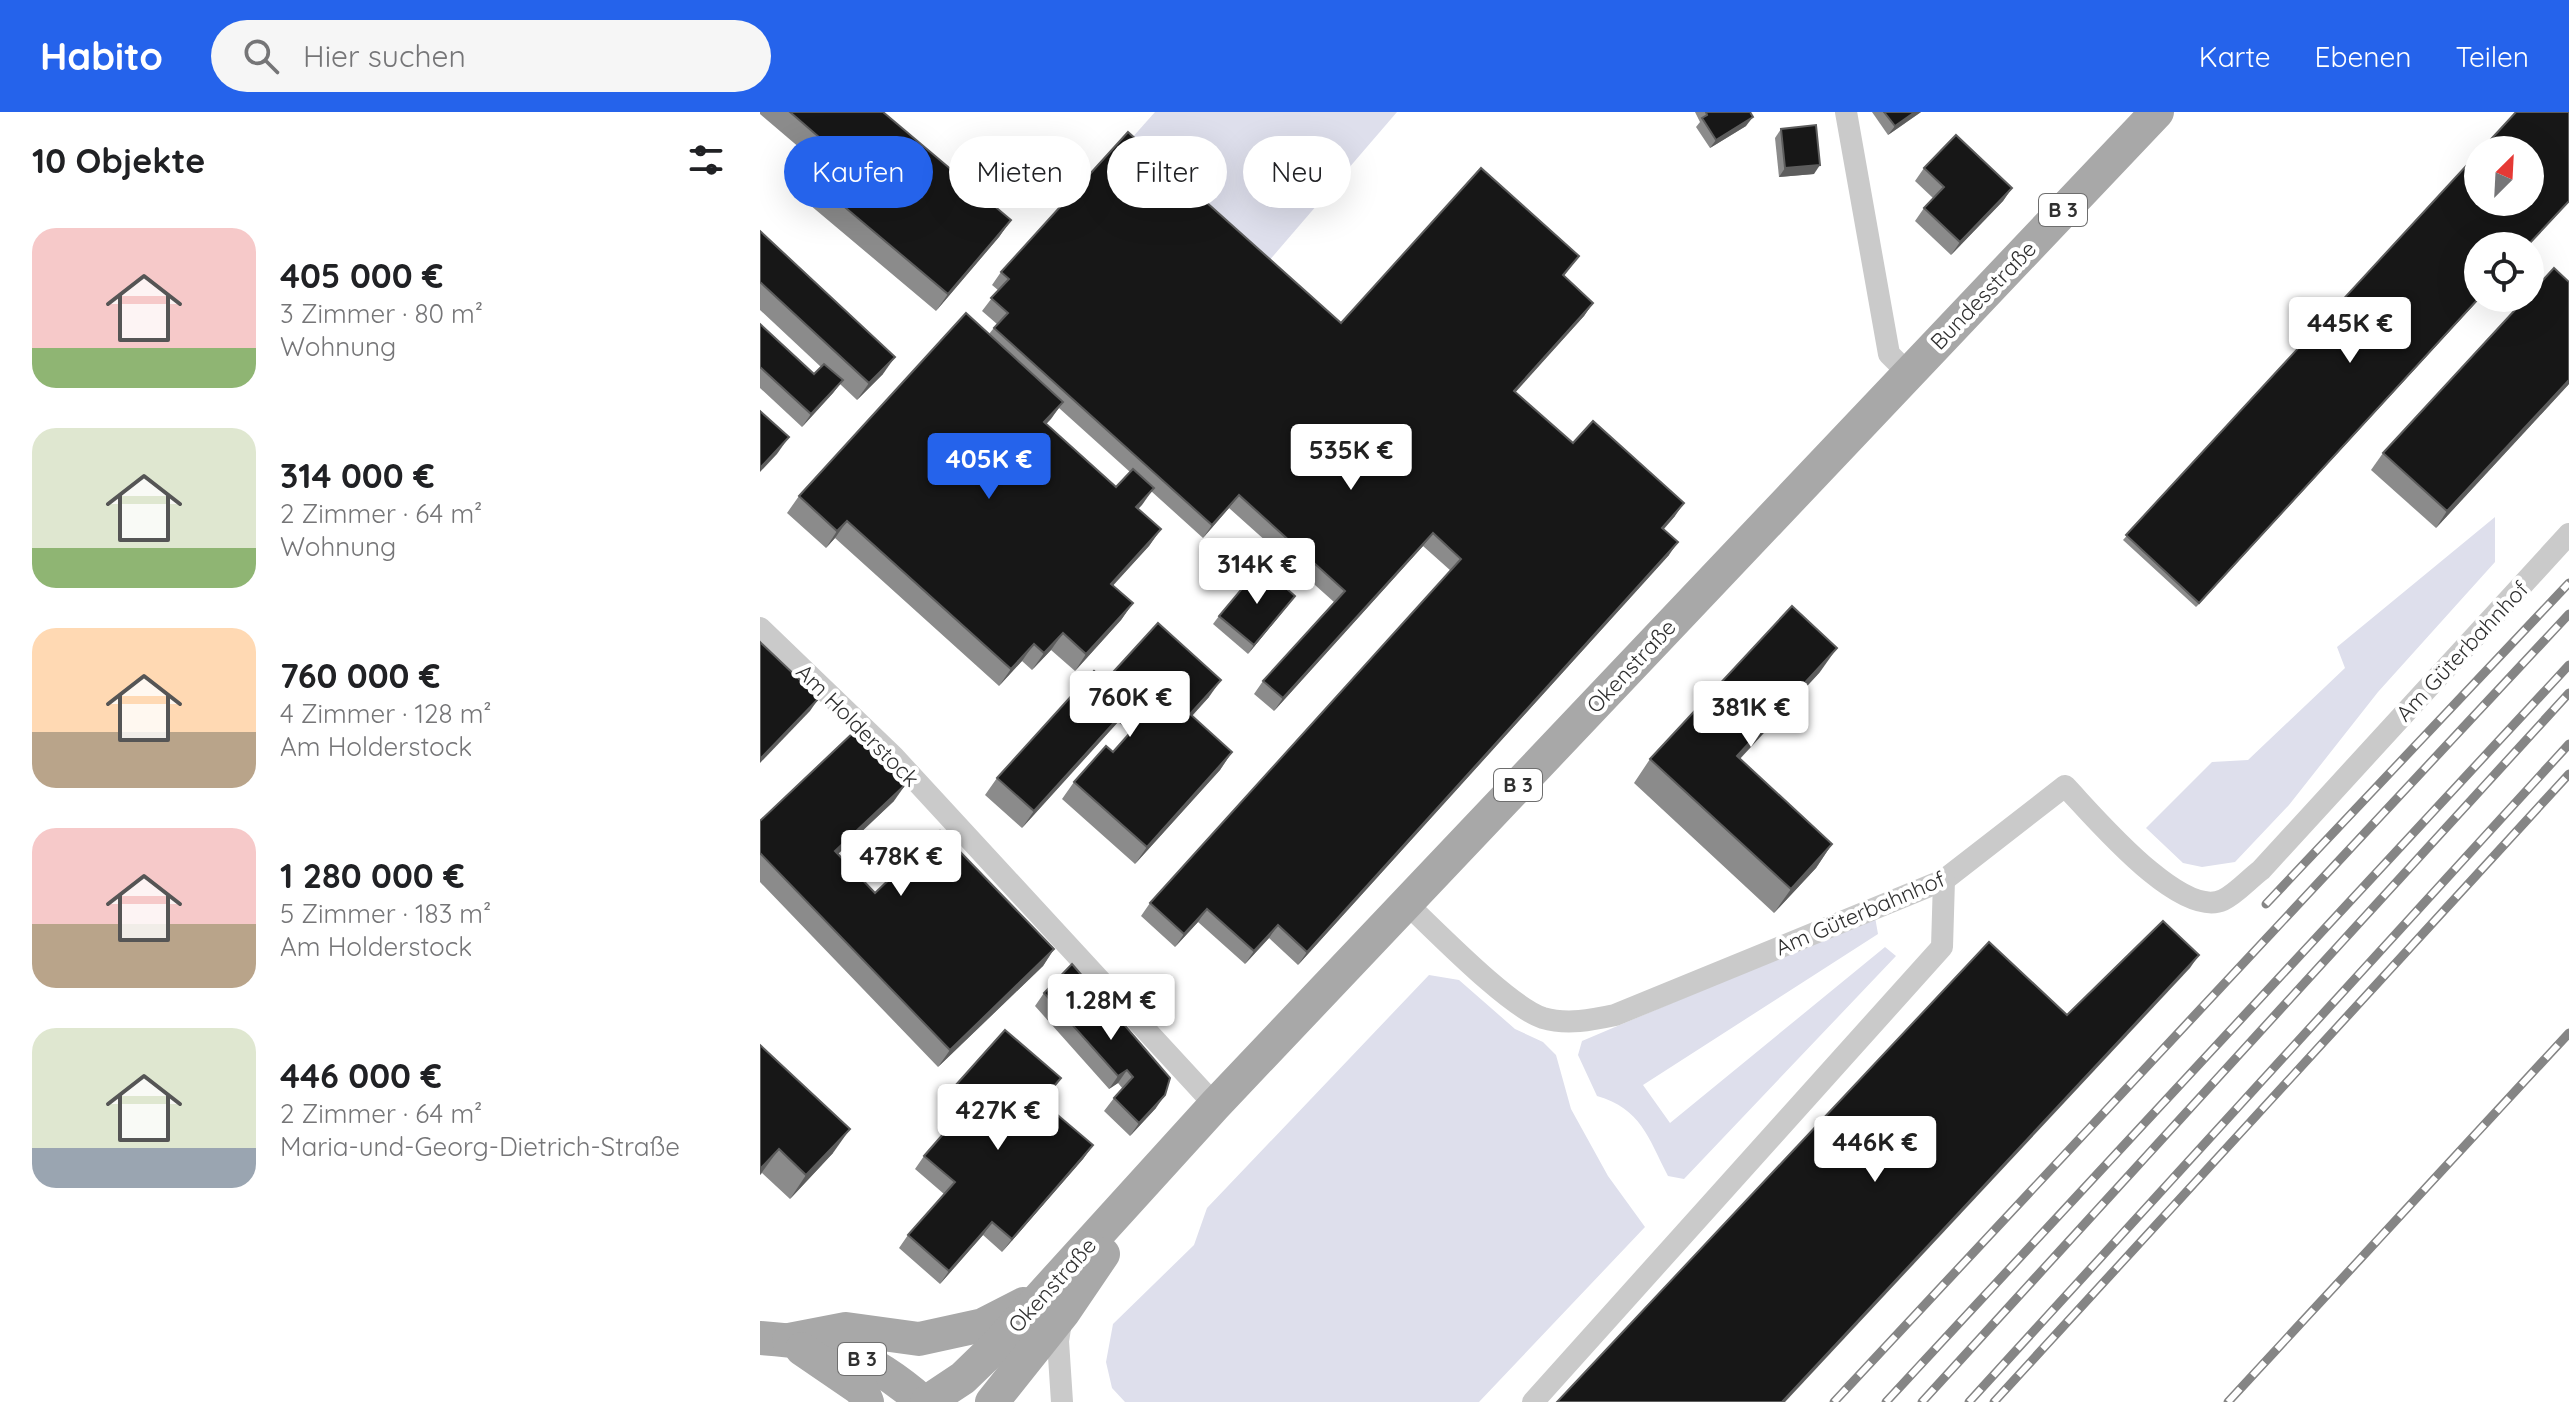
<!DOCTYPE html>
<html lang="de">
<meta charset="utf-8">
<style>
:root{--surface:#fff;--page:#f6f6f6;--text:#202124;--muted:#757577;--accent:#2563eb}
body{margin:0;font-family:Quicksand,sans-serif;background:var(--page);color:var(--text);height:100vh;display:flex;flex-direction:column;font-size:30px;white-space:nowrap}
*{box-sizing:border-box;margin:0}
p{font-size:26px;color:var(--muted)}
.icon{flex:none;width:44px;height:44px;fill:none;stroke:currentColor;stroke-width:2;stroke-linecap:round;stroke-linejoin:round}
.map{position:relative;flex:1;overflow:hidden}
.drawer{display:flex;flex-direction:column;background:var(--surface);width:760px}
.drawer>*{flex:none}
.top-card{position:absolute;left:24px;top:24px;width:760px;height:72px;display:flex;gap:16px}
.needle{width:52px;rotate:24deg}
.tools{position:absolute;left:1704px;top:24px;display:grid;gap:16px}
.tools a{display:grid;place-items:center;width:80px;height:80px;border-radius:50%;background:var(--surface);box-shadow:0 8px 32px #0002;font-size:40px}
.price{position:absolute;translate:-50% -68px;padding:0 18px;border-radius:8px;background:#fff;color:#222;font-size:26px;line-height:52px;filter:drop-shadow(0 2px 4px #0008)}
.price::after{content:'';position:absolute;left:50%;top:48px;width:24px;height:18px;margin-left:-12px;background:inherit;clip-path:polygon(0 0,100% 0,50% 100%)}
.price.current{background:var(--accent);color:#fff}
ul{padding:0;list-style:none}
li{display:flex;align-items:center;gap:24px;height:200px;padding:0 32px}
li span{display:grid;place-items:center;flex:none;width:224px;height:160px;border-radius:24px;color:#555}
li>.icon{margin-inline-start:auto}
span .icon{width:96px;height:96px;fill:#fffc;stroke-width:1}
li b{font-size:34px}
h2{display:flex;justify-content:space-between;align-items:center;height:96px;padding:0 32px;font-size:34px}
.chip{padding:0 28px;border-radius:36px;background:var(--surface);box-shadow:0 8px 32px #0002;font-size:28px;line-height:72px}
.chip.current{background:var(--accent);color:#fff}
header{display:flex;align-items:center;gap:48px;box-sizing:border-box;height:112px;padding:0 40px;background:var(--accent);color:#fff}
header strong{font-size:38px}
nav{display:flex;gap:44px;margin-inline-start:auto;font-size:28px}
.search{width:560px;height:72px;background:var(--page);display:flex;align-items:center;gap:20px;box-sizing:border-box;padding:0 28px;border-radius:44px;color:var(--muted);font-size:30px}
main{display:flex;flex:1;min-height:0}
.map>svg:first-child{display:block}
.green{fill:#dedfec}
.lines{fill:none;stroke-linecap:round;stroke-linejoin:round}
.street{stroke:#cacaca;stroke-width:22}
.primary{stroke:#a8a8a8;stroke-width:34}
.rail-casing{stroke:#858585;stroke-width:9}
.rail{stroke:#fff;stroke-width:6;stroke-dasharray:18;stroke-linecap:butt}
.wall{fill:#8b8b8b;fill-rule:evenodd}
.shaded-wall{fill:#5d5d5d}
.building{fill:#171717;stroke:#5d5d5d;stroke-width:2}
.labels{text-anchor:middle;stroke-width:8;stroke-linejoin:round;paint-order:stroke}
.shield{fill:#fff;stroke:#6e6e6e;stroke-width:2}
.shield-label{font-size:20px;font-weight:bold;fill:#303030}
.street-label{font-size:22px;fill:#303030;stroke:#fff}
</style>
<header>
<strong>Habito</strong>
<div class="search"><svg class="icon" aria-label="search" viewBox="0 0 24 24"><circle cx="10" cy="10" r="6"/><path d="M15 15l6 6"/></svg>Hier suchen</div>
<nav><a>Karte</a><a>Ebenen</a><a>Teilen</a></nav>
</header>
<main>
<section class="drawer">
<h2>10 Objekte<svg class="icon" aria-label="filters" viewBox="0 0 24 24"><path d="M4 7h16M4 17h16"/><circle cx="9" cy="7" r="2"/><circle cx="15" cy="17" r="2"/></svg></h2>
<ul>
<li><span style="background:linear-gradient(#f6c9c9 75%,#8fb573 0)"><svg class="icon" aria-label="home" viewBox="0 0 24 24"><path d="M3 11l9-7 9 7M6 9v11h12V9"/></svg></span><div><b>405 000 €</b><p>3 Zimmer · 80 m²</p><p>Wohnung</p></div></li>
<li><span style="background:linear-gradient(#dfe7d0 75%,#8fb573 0)"><svg class="icon" aria-label="home" viewBox="0 0 24 24"><path d="M3 11l9-7 9 7M6 9v11h12V9"/></svg></span><div><b>314 000 €</b><p>2 Zimmer · 64 m²</p><p>Wohnung</p></div></li>
<li><span style="background:linear-gradient(#ffd9b3 65%,#b9a48a 0)"><svg class="icon" aria-label="home" viewBox="0 0 24 24"><path d="M3 11l9-7 9 7M6 9v11h12V9"/></svg></span><div><b>760 000 €</b><p>4 Zimmer · 128 m²</p><p>Am Holderstock</p></div></li>
<li><span style="background:linear-gradient(#f6c9c9 60%,#b9a48a 0)"><svg class="icon" aria-label="home" viewBox="0 0 24 24"><path d="M3 11l9-7 9 7M6 9v11h12V9"/></svg></span><div><b>1 280 000 €</b><p>5 Zimmer · 183 m²</p><p>Am Holderstock</p></div></li>
<li><span style="background:linear-gradient(#dfe7d0 75%,#9aa5b1 0)"><svg class="icon" aria-label="home" viewBox="0 0 24 24"><path d="M3 11l9-7 9 7M6 9v11h12V9"/></svg></span><div><b>446 000 €</b><p>2 Zimmer · 64 m²</p><p>Maria-und-Georg-Dietrich-Straße</p></div></li>
</ul>
</section>
<div class="map">
<svg width="1809" height="1290" viewBox="0 0 1809 1290">
<rect width="100%" height="100%" fill="#fff"/>
<g class="green">
<path d="M 395,0 L 637,0 L 508,150 L 371,27 Z"/>
<path d="M 1735,405 L 1735,450 L 1618,580 L 1529,693 L 1475,750 L 1442,755 L 1423,751 L 1386,716 L 1452,650 L 1488,648 L 1585,556 L 1577,535 Z"/>
<path d="M 1115,805 L 1118,822 L 883,973 L 910,1011 L 1125,835 L 1136,844 L 924,1067 L 908,1064 C 888,1025 881,997 837,984 L 818,943 L 822,929 Z"/>
<path d="M 669,863 L 699,868 L 755,917 L 783,930 L 796,943 L 811,997 L 848,1064 L 885,1115 L 719,1290 L 365,1290 L 352,1276 L 346,1250 L 353,1212 L 434,1133 L 447,1096 Z"/>
</g>
<g class="lines">
<g class="street">
<path d="M 1086,0 L 1129,242 L 1148,261"/>
<path d="M 0,516 L 134,645 L 455,993"/>
<path d="M 647,792 C 676,819 749,895 783,906 C 807,913 832,908 855,903 L 1184,768 L 1305,674 C 1332,702 1420,808 1463,788 C 1476,782 1489,767 1501,758 L 1809,422"/>
<path d="M 302,1290 L 298,1229 L 302,1204"/>
<path d="M 773,1290 L 1182,835 L 1184,768"/>
</g>
<g class="primary">
<path d="M 0,1226 C 73,1231 108,1242 163,1290"/>
<path d="M 29,1228 L 86,1217 L 159,1227 L 223,1213 L 264,1192"/>
<path d="M 42,1237 L 102,1278 L 107,1290"/>
<path d="M 167,1290 L 203,1266 L 235,1235 L 455,993 L 1397,0"/>
<path d="M 232,1290 L 303,1201 L 343,1142"/>
</g>
<defs>
<g id="rail">
<path d="M 1506,792 L 1809,471"/>
<path d="M 1074,1290 L 1809,502"/>
<path d="M 1126,1290 L 1809,553"/>
<path d="M 1162,1290 L 1809,581"/>
<path d="M 1209,1290 L 1809,632"/>
<path d="M 1234,1290 L 1809,662"/>
<path d="M 1468,1290 L 1809,921"/>
</g>
</defs>
<use href="#rail" class="rail-casing"/>
<use href="#rail" class="rail"/>
</g>
<g class="wall">
<path d="M 0,0 L 123,0 L 251,108 L 239,125 L 176,199 L 31,77 L 54,48 L 0,2 Z"/>
<path d="M 935,0 L 990,0 L 986,14 L 950,36 L 936,15 L 940,10 Z"/>
<path d="M 1112,0 L 1161,0 L 1128,23 Z"/>
<path d="M 1756,0 L 1809,0 L 1809,90 L 1768,134 L 1718,134 L 1718,186 L 1720,186 L 1436,495 L 1363,428 L 1718,41 L 1718,90 L 1770,90 L 1770,38 L 1721,38 Z"/>
<path d="M 1021,17 L 1054,62 L 1019,65 L 1015,26 Z"/>
<path d="M 1164,56 L 1252,76 L 1243,89 L 1191,143 L 1155,109 L 1164,96 L 1173,86 L 1155,69 Z"/>
<path d="M 0,119 L 123,262 L 97,288 L 80,272 L 73,281 L 42,315 L 0,276 L 0,212 L 54,262 L 61,255 L 0,198 Z"/>
<path d="M 819,144 L 804,164 L 833,191 L 824,204 L 755,280 L 813,331 L 915,404 L 904,417 L 909,443 L 538,853 L 509,826 L 485,852 L 438,810 L 415,835 L 381,804 L 390,791 L 691,459 L 663,434 L 514,599 L 494,582 L 503,569 L 574,490 L 469,396 L 443,426 L 391,379 L 378,397 L 401,417 L 389,434 L 353,473 L 373,491 L 361,508 L 315,559 L 291,538 L 272,558 L 262,549 L 239,574 L 75,426 L 66,436 L 27,401 L 39,384 L 229,222 L 237,212 L 222,199 L 238,178 L 232,173 L 241,160 L 581,211 ZM 299,296 L 370,360 L 356,375 L 286,312 Z"/>
<path d="M 1809,272 L 1676,416 L 1611,358 L 1623,341 Z"/>
<path d="M 529,492 L 488,542 L 453,512 L 459,504 Z"/>
<path d="M 1060,560 L 980,647 L 1072,732 L 1056,756 L 1014,801 L 874,671 L 890,647 Z"/>
<path d="M 345,569 L 449,585 L 432,604 L 472,640 L 460,658 L 375,752 L 302,687 L 314,670 L 353,640 L 370,620 L 358,610 L 262,716 L 225,683 L 237,666 Z"/>
<path d="M 134,689 L 78,742 L 115,781 L 294,837 L 283,854 L 178,955 L 0,770 L 0,709 Z"/>
<path d="M 312,852 L 396,996 L 370,1024 L 344,999 L 354,986 L 363,977 L 358,971 L 349,977 L 275,894 L 284,881 Z"/>
<path d="M 0,933 L 73,1041 L 30,1087 L 2,1061 L 0,1063 Z"/>
<path d="M 195,974 L 292,979 L 282,990 L 333,1033 L 323,1047 L 242,1140 L 223,1123 L 180,1172 L 139,1136 L 148,1123 L 184,1082 L 155,1057 L 164,1044 L 201,1001 L 186,988 Z"/>
</g>
<g class="shaded-wall">
<path d="M 1155,0 L 1161,0 L 1128,23 L 1135,14 Z"/>
<path d="M 993,5 L 986,14 L 950,36 L 956,28 Z"/>
<path d="M 1060,53 L 1054,62 L 1019,65 L 1025,56 Z"/>
<path d="M 1252,76 L 1243,89 L 1191,143 L 1200,130 Z"/>
<path d="M 251,108 L 239,125 L 176,199 L 188,182 Z"/>
<path d="M 1719,186 L 1720,186 L 1436,495 L 1439,491 Z"/>
<path d="M 833,191 L 824,204 L 745,292 L 754,279 Z"/>
<path d="M 135,245 L 123,262 L 97,288 L 109,271 Z"/>
<path d="M 83,268 L 73,281 L 42,315 L 51,302 Z"/>
<path d="M 1809,268 L 1809,272 L 1676,416 L 1687,399 Z"/>
<path d="M 303,290 L 291,307 L 272,327 L 284,310 Z"/>
<path d="M 29,325 L 17,342 L 0,360 L 0,356 Z"/>
<path d="M 394,376 L 382,393 L 364,412 L 376,395 Z"/>
<path d="M 479,383 L 469,396 L 443,426 L 452,413 Z"/>
<path d="M 924,391 L 915,404 L 893,429 L 902,416 Z"/>
<path d="M 87,409 L 75,426 L 66,436 L 77,419 Z"/>
<path d="M 401,417 L 389,434 L 339,489 L 351,472 Z"/>
<path d="M 673,421 L 663,434 L 514,599 L 523,586 Z"/>
<path d="M 918,430 L 909,443 L 538,853 L 547,840 Z"/>
<path d="M 535,484 L 529,492 L 488,542 L 494,533 Z"/>
<path d="M 373,491 L 361,508 L 315,559 L 326,542 Z"/>
<path d="M 303,521 L 291,538 L 272,558 L 284,541 Z"/>
<path d="M 274,532 L 262,549 L 239,574 L 251,557 Z"/>
<path d="M 1077,536 L 1060,560 L 960,668 L 977,644 Z"/>
<path d="M 461,568 L 449,585 L 418,619 L 430,602 Z"/>
<path d="M 59,586 L 50,599 L 0,651 L 0,647 Z"/>
<path d="M 370,593 L 358,610 L 262,716 L 274,699 Z"/>
<path d="M 472,640 L 460,658 L 375,752 L 387,735 Z"/>
<path d="M 146,672 L 134,689 L 63,756 L 75,739 Z"/>
<path d="M 1072,732 L 1056,756 L 1014,801 L 1031,777 Z"/>
<path d="M 447,797 L 438,810 L 415,835 L 424,822 Z"/>
<path d="M 518,813 L 509,826 L 485,852 L 494,839 Z"/>
<path d="M 294,837 L 283,854 L 178,955 L 190,938 Z"/>
<path d="M 1439,843 L 1430,856 L 1025,1290 L 1022,1290 Z"/>
<path d="M 367,958 L 358,971 L 349,977 L 358,964 Z"/>
<path d="M 301,966 L 292,979 L 272,1002 L 281,989 Z"/>
<path d="M 405,983 L 396,996 L 370,1024 L 379,1011 Z"/>
<path d="M 90,1017 L 73,1041 L 30,1087 L 46,1063 Z"/>
<path d="M 333,1033 L 323,1047 L 242,1140 L 252,1127 Z"/>
<path d="M 19,1037 L 0,1063 L 0,1057 Z"/>
<path d="M 232,1110 L 223,1123 L 180,1172 L 189,1159 Z"/>
</g>
<g class="building">
<path d="M 30,0 L 123,0 L 251,108 L 188,182 L 43,60 L 67,32 Z"/>
<path d="M 946,0 L 990,0 L 993,5 L 956,28 L 942,6 L 947,3 Z"/>
<path d="M 1124,0 L 1155,0 L 1135,14 Z"/>
<path d="M 1756,0 L 1809,0 L 1809,89 L 1767,134 L 1718,134 L 1718,186 L 1719,186 L 1439,491 L 1366,423 L 1718,41 L 1718,90 L 1770,90 L 1770,38 L 1721,38 Z"/>
<path d="M 1056,13 L 1060,53 L 1025,56 L 1021,17 Z"/>
<path d="M 368,20 L 581,211 L 721,56 L 819,144 L 803,163 L 833,191 L 754,279 L 813,331 L 833,309 L 924,391 L 902,416 L 918,430 L 547,840 L 518,813 L 494,839 L 447,797 L 424,822 L 390,791 L 701,447 L 673,421 L 523,586 L 503,569 L 585,479 L 479,383 L 452,413 L 234,216 L 248,201 L 231,186 L 249,167 L 241,160 Z"/>
<path d="M 1196,23 L 1252,76 L 1200,130 L 1164,96 L 1184,75 L 1164,56 Z"/>
<path d="M 0,119 L 135,245 L 109,271 L 0,170 Z"/>
<path d="M 1794,156 L 1809,170 L 1809,268 L 1687,399 L 1623,341 L 1766,186 L 1770,186 L 1770,182 Z"/>
<path d="M 206,201 L 303,290 L 284,310 L 356,375 L 373,357 L 394,376 L 376,395 L 401,417 L 351,472 L 373,491 L 326,542 L 303,521 L 284,541 L 274,532 L 251,557 L 87,409 L 77,419 L 39,384 Z"/>
<path d="M 0,212 L 54,262 L 64,252 L 83,268 L 51,302 L 0,255 Z"/>
<path d="M 0,299 L 29,325 L 0,356 Z"/>
<path d="M 501,454 L 535,484 L 494,533 L 459,504 Z"/>
<path d="M 1032,494 L 1077,536 L 977,644 L 1072,732 L 1031,777 L 890,647 Z"/>
<path d="M 398,511 L 461,568 L 430,602 L 472,640 L 387,735 L 314,670 L 346,634 L 353,640 L 384,605 L 370,593 L 274,699 L 237,666 L 334,559 L 345,569 Z"/>
<path d="M 0,530 L 59,586 L 0,647 Z"/>
<path d="M 95,619 L 146,672 L 75,739 L 115,781 L 180,719 L 294,837 L 190,938 L 0,741 L 0,709 Z"/>
<path d="M 1403,809 L 1439,843 L 1022,1290 L 797,1290 L 1229,830 L 1307,903 Z"/>
<path d="M 312,852 L 410,966 L 405,983 L 379,1011 L 354,986 L 373,965 L 367,958 L 358,964 L 284,881 Z"/>
<path d="M 245,918 L 301,966 L 281,989 L 333,1033 L 252,1127 L 232,1110 L 189,1159 L 148,1123 L 195,1070 L 164,1044 L 212,989 L 195,974 Z"/>
<path d="M 0,933 L 90,1017 L 46,1063 L 19,1037 L 0,1057 Z"/>
</g>
<g class="labels">
<g class="shield">
<rect x="1279" y="82" width="48" height="32" rx="6"/>
<rect x="734" y="657" width="48" height="32" rx="6"/>
<rect x="78" y="1231" width="48" height="32" rx="6"/>
</g>
<g class="shield-label">
<text x="1303" y="105">B 3</text>
<text x="758" y="680">B 3</text>
<text x="102" y="1254">B 3</text>
</g>
<g class="street-label">
<text transform="translate(1223 183) rotate(-46)" y="8">Bundesstraße</text>
<text transform="translate(1702 539) rotate(-47)" y="8">Am Güterbahnhof</text>
<text transform="translate(871 554) rotate(-47)" y="8">Okenstraße</text>
<text transform="translate(98 613) rotate(45)" y="8">Am Holderstock</text>
<text transform="translate(1100 801) rotate(-23)" y="8">Am Güterbahnhof</text>
<text transform="translate(292 1173) rotate(-48)" y="8">Okenstraße</text>
</g>
</g>
</svg>
<div class="tools">
<a><svg class="needle" viewBox="-14 -14 28 28"><path d="M0-13l5 13h-10z" fill="#e53935"/><path d="M0 13l5-13h-10z" fill="#757577"/></svg></a>
<a><svg class="icon" aria-label="locate" viewBox="0 0 24 24"><circle cx="12" cy="12" r="6"/><path d="M12 2v4M12 18v4M2 12h4M18 12h4"/></svg></a>
</div>
<b class="price" style="left:1590px;top:253px">445K €</b>
<b class="price" style="left:591px;top:380px">535K €</b>
<b class="price current" style="left:229px;top:389px">405K €</b>
<b class="price" style="left:497px;top:494px">314K €</b>
<b class="price" style="left:370px;top:627px">760K €</b>
<b class="price" style="left:991px;top:637px">381K €</b>
<b class="price" style="left:141px;top:786px">478K €</b>
<b class="price" style="left:351px;top:930px">1.28M €</b>
<b class="price" style="left:238px;top:1040px">427K €</b>
<b class="price" style="left:1115px;top:1072px">446K €</b>
<div class="top-card">
<a class="chip current">Kaufen</a>
<a class="chip">Mieten</a>
<a class="chip">Filter</a>
<a class="chip">Neu</a>
</div>
</div>
</main>
